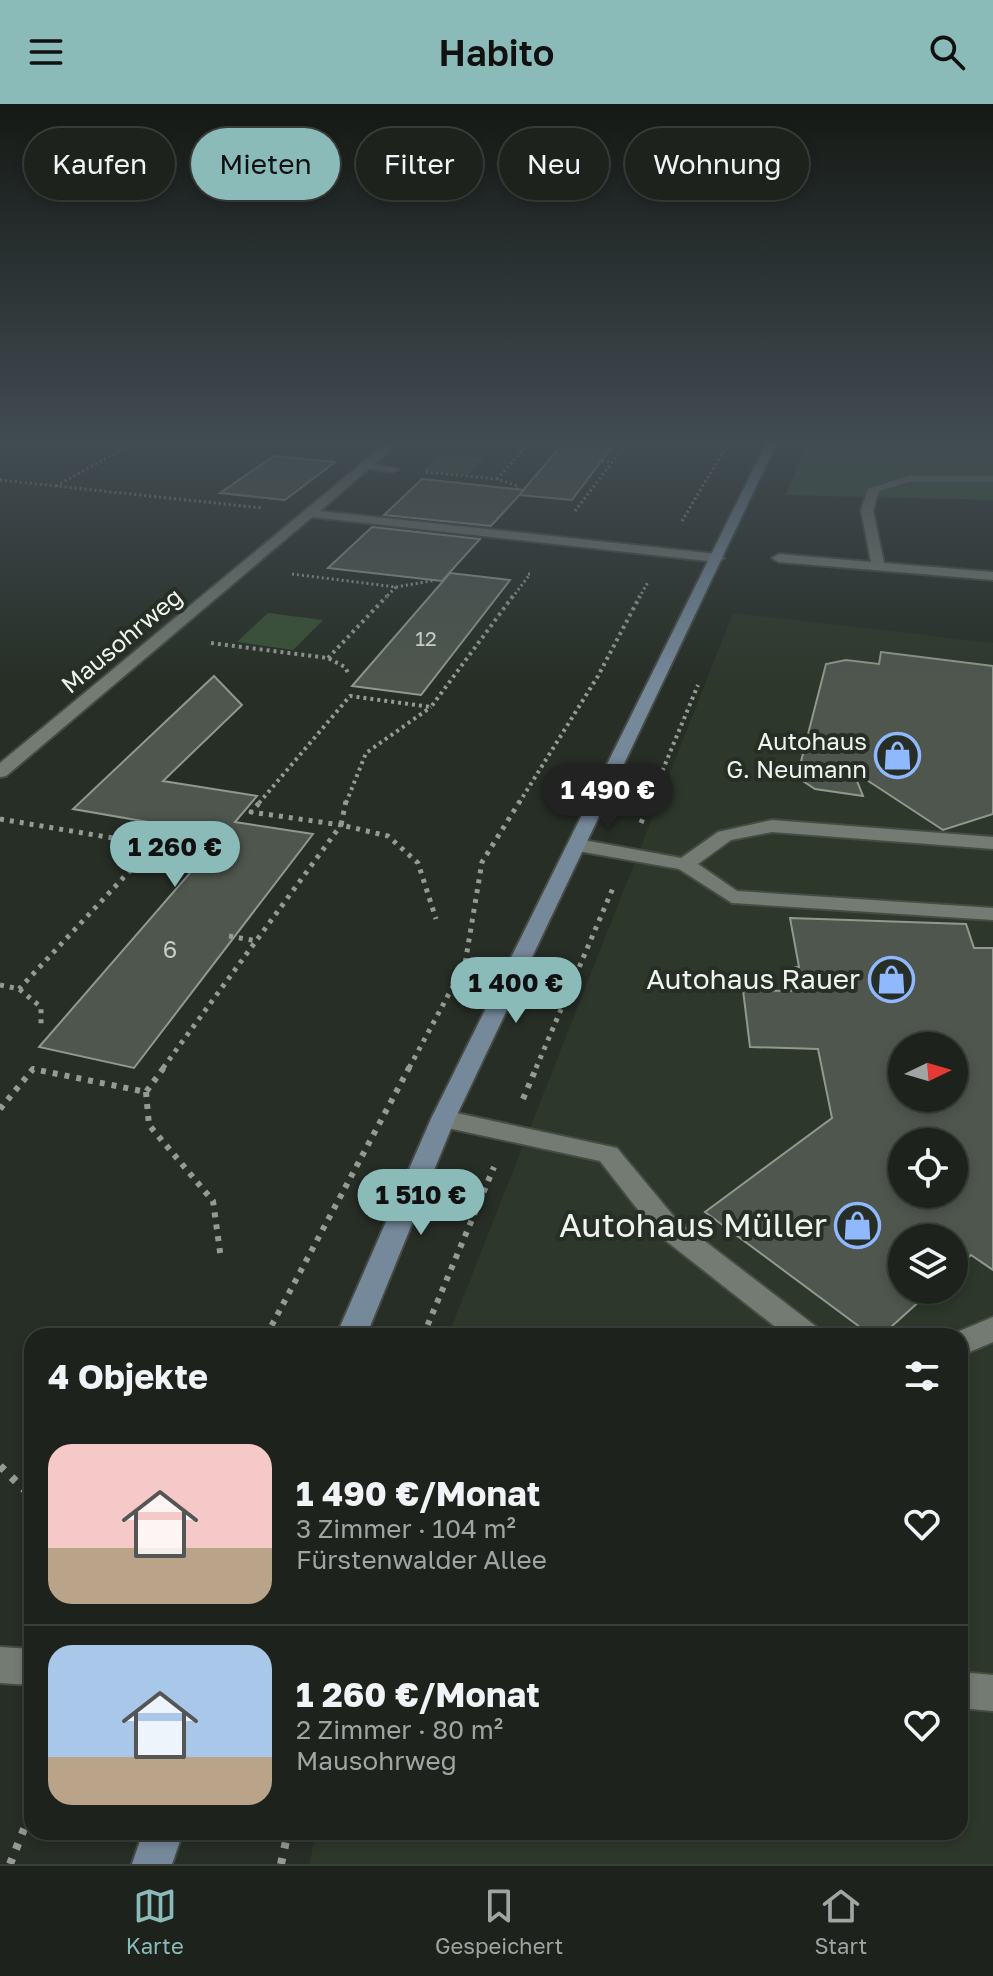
<!DOCTYPE html>
<html lang="de">
<meta charset="utf-8">
<style>
:root{--surface:#1d221c;--page:#2a2f29;--text:#f1f3f6;--muted:#a0a4a3;--line:#3b3f3b;--accent:#8bbbb9}
body{margin:0;font-family:"Golos Text",sans-serif;background:var(--page);color:var(--text);height:100vh;display:flex;flex-direction:column;font-size:30px;white-space:nowrap}
*{box-sizing:border-box;margin:0}
p{font-size:26px;color:var(--muted)}
.icon{flex:none;width:44px;height:44px;fill:none;stroke:currentColor;stroke-width:2;stroke-linecap:round;stroke-linejoin:round}
.map{position:relative;flex:1;overflow:hidden}
.panel{position:absolute;left:24px;top:1224px;width:944px;height:512px;display:flex;flex-direction:column;background:var(--surface);border-radius:24px;box-shadow:0 4px 12px #0003,0 0 0 2px var(--line)}
.panel>*{flex:none}
.hud{position:absolute;left:24px;top:24px;width:946px;height:72px;display:flex;gap:16px}
.needle{width:52px;rotate:85deg}
.buttons{position:absolute;left:888px;top:928px;display:grid;gap:16px}
.buttons a{display:grid;place-items:center;width:80px;height:80px;border-radius:50%;background:var(--surface);box-shadow:0 4px 12px #0003,0 0 0 2px var(--line);font-size:40px}
.price{position:absolute;translate:-50% -68px;padding:0 18px;border-radius:28px;background:var(--accent);color:#111;font-size:26px;line-height:52px;filter:drop-shadow(0 2px 4px #0008)}
.price::after{content:'';position:absolute;left:50%;top:48px;width:24px;height:18px;margin-left:-12px;background:inherit;clip-path:polygon(0 0,100% 0,50% 100%)}
.price.current{background:#222;color:#fff}
ul{padding:0;list-style:none}
li{display:flex;align-items:center;gap:24px;height:200px;padding:0 24px}
li+li{border-top:2px solid var(--line)}
li span{display:grid;place-items:center;flex:none;width:224px;height:160px;border-radius:24px;color:#555}
li>.icon{margin-inline-start:auto}
span .icon{width:96px;height:96px;fill:#fffc;stroke-width:1}
li b{font-size:34px}
h2{display:flex;justify-content:space-between;align-items:center;height:96px;padding:0 24px;font-size:34px}
.tag{padding:0 28px;border-radius:36px;background:var(--surface);box-shadow:0 4px 12px #0003,0 0 0 2px var(--line);font-size:28px;line-height:72px}
.tag.current{background:var(--accent);color:#111}
header{display:flex;justify-content:space-between;align-items:center;height:104px;padding:0 24px;background:var(--accent);color:#111;font-size:36px;font-weight:600}
.dock{display:flex;justify-content:space-around;align-items:center;height:112px;border-top:2px solid var(--line);background:var(--surface);font-size:22px;color:var(--muted)}
.dock a{display:grid;justify-items:center;gap:4px}
.dock .current{color:var(--accent)}
.map>svg:first-child{display:block}
.built{fill:#2d372a;fill-rule:evenodd}
.green{fill:#385133}
.building{fill:#4f564e;stroke:#90988f;stroke-width:2;fill-rule:evenodd}
.lines{fill:none;stroke-linecap:round;stroke-linejoin:round}
.service-casing{stroke:#464b45;stroke-width:4}
.minor-casing{stroke:#464b45;stroke-width:4}
.secondary-casing{stroke:#464b45;stroke-width:4}
.path-far4{stroke:#959a94;stroke-width:3;stroke-dasharray:2 3;stroke-linecap:butt}
.path-far3{stroke:#959a94;stroke-width:4;stroke-dasharray:3 4;stroke-linecap:butt}
.path-far2{stroke:#959a94;stroke-width:5;stroke-dasharray:4 6;stroke-linecap:butt}
.path-far1{stroke:#959a94;stroke-width:6;stroke-dasharray:5 7;stroke-linecap:butt}
.path{stroke:#959a94;stroke-width:8;stroke-dasharray:6 10;stroke-linecap:butt}
.service{fill:#747b72;fill-rule:evenodd}
.minor{fill:#747b72;fill-rule:evenodd}
.secondary{fill:#76899b;fill-rule:evenodd}
.labels{text-anchor:middle;stroke-width:8;stroke-linejoin:round;paint-order:stroke}
.far-number-label{font-size:20px;fill:#c8ccc7}
.far-street-label{font-size:24px;fill:#f0f4ef;stroke:#272e26}
.far-poi-label{font-size:24px;fill:#f0f4ef;stroke:#272e26;text-anchor:end}
.number-label{font-size:24px;fill:#c8ccc7}
.poi-label{font-size:28px;fill:#f0f4ef;stroke:#272e26;text-anchor:end}
.near-poi-label{font-size:34px;fill:#f0f4ef;stroke:#272e26;text-anchor:end}
</style>
<header><svg class="icon" aria-label="menu" viewBox="0 0 24 24"><path d="M4 6h16M4 12h16M4 18h16"/></svg>Habito<svg class="icon" aria-label="search" viewBox="0 0 24 24"><circle cx="10" cy="10" r="6"/><path d="M15 15l6 6"/></svg></header>
<div class="map">
<svg width="993" height="1760" viewBox="0 0 993 1760">
<rect width="100%" height="100%" fill="#272e26"/>
<path class="built" d="M 733,509 L 993,539 L 993,1760 L 310,1760 L 315,1728 L 960,1728 L 960,1232 L 448,1232 ZM 902,942 L 954,942 L 954,994 L 902,994 ZM 902,1038 L 954,1038 L 954,1090 L 902,1090 ZM 902,1134 L 954,1134 L 954,1186 L 902,1186 Z"/>
<g class="green">
<path d="M 808,336 L 993,336 L 993,396 L 786,391 Z"/>
<path d="M 441,350 L 484,354 L 467,371 L 423,367 Z"/>
<path d="M 268,509 L 323,516 L 293,546 L 237,538 Z"/>
</g>
<g class="building">
<path d="M 566,336 L 617,336 L 572,396 L 519,391 Z"/>
<path d="M 274,352 L 335,358 L 285,396 L 220,389 Z"/>
<path d="M 422,375 L 524,386 L 491,422 L 384,411 Z"/>
<path d="M 372,423 L 480,435 L 442,477 L 328,464 Z"/>
<path d="M 450,469 L 510,476 L 421,591 L 352,582 Z"/>
<path d="M 881,548 L 993,562 L 993,710 L 943,726 L 853,667 L 863,692 L 815,685 L 797,673 L 826,560 L 846,556 L 879,560 Z"/>
<path d="M 214,572 L 242,601 L 163,677 L 257,692 L 235,718 L 313,730 L 134,964 L 39,943 L 223,731 L 73,705 Z"/>
<path d="M 790,814 L 966,820 L 974,844 L 993,844 L 993,1166 L 971,1151 L 954,1166 L 954,1134 L 902,1134 L 902,1186 L 932,1186 L 881,1232 L 872,1232 L 705,1108 L 832,1014 L 818,945 L 750,943 L 743,886 L 791,887 L 787,863 L 799,863 ZM 902,942 L 954,942 L 954,994 L 902,994 ZM 902,1038 L 954,1038 L 954,1090 L 902,1090 Z"/>
</g>
<g class="lines">
<defs>
<g id="service">
<path d="M 366,359 L 399,365 L 393,368 L 362,364 L 362,360 Z"/>
<path d="M 908,372 L 993,372 L 993,378 L 909,378 L 879,387 L 873,406 L 884,459 L 993,468 L 993,476 L 779,458 L 772,454 L 779,450 L 871,458 L 861,406 L 868,385 Z"/>
<path d="M 772,716 L 993,733 L 993,745 L 772,728 L 731,736 L 698,760 L 737,787 L 993,804 L 993,816 L 732,799 L 679,765 L 578,747 L 568,741 L 578,735 L 681,754 L 718,728 Z"/>
<path d="M 443,1006 L 617,1044 L 676,1115 L 818,1224 L 823,1232 L 787,1232 L 656,1129 L 600,1057 L 434,1021 L 431,1015 L 434,1009 Z"/>
<path d="M 993,1213 L 993,1238 L 960,1252 L 960,1232 L 950,1231 Z"/>
</g>
<g id="minor">
<path d="M 0,336 L 11,336 L 0,344 Z"/>
<path d="M 390,336 L 402,336 L 320,407 L 717,450 L 724,454 L 717,458 L 312,413 L 6,672 L 0,673 L 0,659 Z"/>
<path d="M 0,1543 L 32,1545 L 32,1581 L 0,1579 Z"/>
<path d="M 960,1568 L 993,1571 L 993,1607 L 960,1604 Z"/>
</g>
<g id="secondary">
<path d="M 768,336 L 778,336 L 455,1015 L 366,1232 L 336,1232 L 431,1015 Z"/>
<path d="M 143,1728 L 183,1728 L 172,1760 L 132,1760 Z"/>
</g>
</defs>
<use href="#service" class="service-casing"/>
<use href="#minor" class="minor-casing"/>
<use href="#secondary" class="secondary-casing"/>
<g class="path-far4">
<path d="M 597,357 L 611,358"/>
<path d="M 426,368 L 497,375 L 518,382 L 517,385"/>
<path d="M 497,375 L 532,336"/>
<path d="M 0,376 L 262,404"/>
<path d="M 56,382 L 139,336"/>
<path d="M 575,407 L 629,336"/>
<path d="M 682,417 L 730,336"/>
<path d="M 292,470 L 396,483 L 385,494"/>
<path d="M 396,483 L 436,476"/>
<path d="M 512,494 L 530,470 L 527,470"/>
<path d="M 639,494 L 648,478"/>
</g>
<g class="path-far3">
<path d="M 211,539 L 328,554 L 345,563 L 349,571"/>
<path d="M 328,554 L 387,492"/>
<path d="M 259,699 L 350,592 L 431,603 L 513,492"/>
<path d="M 346,699 L 366,649 L 431,603"/>
<path d="M 519,699 L 598,572 L 640,492"/>
<path d="M 649,699 L 698,581"/>
</g>
<g class="path-far2">
<path d="M 346,697 L 341,721 L 388,732 L 418,759 L 436,815"/>
<path d="M 0,715 L 154,741 L 19,885"/>
<path d="M 641,719 L 650,697"/>
<path d="M 154,741 L 200,737 L 213,729"/>
<path d="M 229,832 L 257,837"/>
<path d="M 0,881 L 19,885 L 41,903 L 41,922"/>
<path d="M 163,964 L 341,721 L 251,708 L 261,697"/>
<path d="M 409,964 L 465,860 L 482,758 L 520,697"/>
<path d="M 536,964 L 613,784"/>
</g>
<g class="path-far1">
<path d="M 146,988 L 149,1021 L 213,1097 L 221,1155"/>
<path d="M 523,995 L 537,962"/>
<path d="M 0,1005 L 33,965 L 146,988 L 165,962"/>
<path d="M 266,1232 L 410,962"/>
<path d="M 423,1232 L 494,1063"/>
</g>
<g class="path">
<path d="M 0,1362 L 32,1393"/>
<path d="M 10,1760 L 32,1705"/>
<path d="M 281,1760 L 288,1728"/>
</g>
<use href="#service" class="service"/>
<use href="#minor" class="minor"/>
<use href="#secondary" class="secondary"/>
</g>
<linearGradient id="sky" x2="0" y2="1"><stop stop-color="#151915"/><stop offset="0.58" stop-color="#414c52"/><stop offset="1" stop-color="#414c52" stop-opacity="0"/></linearGradient>
<rect width="993" height="583" fill="url(#sky)"/>
<defs>
<symbol id="shop-ring" viewBox="-11 -11 22 22"><circle r="9.5" fill="#272e26" stroke="#8fb8fd" stroke-width="1.5"/><path d="M-5-2.5h2.3a2.7 3.5 0 0 1 5.4 0H5L5.5 6h-11ZM-1.5-2.5h3a1.5 2.3 0 0 0-3 0Z" fill="#8fb8fd"/></symbol>
</defs>
<g fill-rule="evenodd">
<use href="#shop-ring" x="872" y="626" width="51" height="51"/>
<use href="#shop-ring" x="866" y="850" width="51" height="51"/>
<use href="#shop-ring" x="832" y="1096" width="51" height="51"/>
</g>
<g class="labels">
<g class="far-number-label">
<text x="426" y="542">12</text>
</g>
<g class="far-street-label">
<text transform="translate(122 537) rotate(-40)" y="8">Mausohrweg</text>
</g>
<g class="far-poi-label">
<text x="867" y="646">Autohaus<tspan x="867" dy="28">G. Neumann</tspan></text>
</g>
<g class="number-label">
<text x="170" y="854">6</text>
</g>
<g class="poi-label">
<text x="860" y="885">Autohaus Rauer</text>
</g>
<g class="near-poi-label">
<text x="827" y="1133">Autohaus Müller</text>
</g>
</g>
</svg>
<div class="buttons">
<a><svg class="needle" viewBox="-14 -14 28 28"><path d="M0-13l5 13h-10z" fill="#e53935"/><path d="M0 13l5-13h-10z" fill="#a0a4a3"/></svg></a>
<a><svg class="icon" aria-label="locate" viewBox="0 0 24 24"><circle cx="12" cy="12" r="6"/><path d="M12 2v4M12 18v4M2 12h4M18 12h4"/></svg></a>
<a><svg class="icon" aria-label="layers" viewBox="0 0 24 24"><path d="M12 4l9 5-9 5-9-5zM3 14l9 5 9-5"/></svg></a>
</div>
<b class="price current" style="left:608px;top:728px">1 490 €</b>
<b class="price" style="left:175px;top:785px">1 260 €</b>
<b class="price" style="left:516px;top:921px">1 400 €</b>
<b class="price" style="left:421px;top:1133px">1 510 €</b>
<div class="hud">
<a class="tag">Kaufen</a>
<a class="tag current">Mieten</a>
<a class="tag">Filter</a>
<a class="tag">Neu</a>
<a class="tag">Wohnung</a>
</div>
<section class="panel">
<h2>4 Objekte<svg class="icon" aria-label="filters" viewBox="0 0 24 24"><path d="M4 7h16M4 17h16"/><circle cx="9" cy="7" r="2"/><circle cx="15" cy="17" r="2"/></svg></h2>
<ul>
<li><span style="background:linear-gradient(#f6c9c9 65%,#b9a48a 0)"><svg class="icon" aria-label="home" viewBox="0 0 24 24"><path d="M3 11l9-7 9 7M6 9v11h12V9"/></svg></span><div><b>1 490 €/Monat</b><p>3 Zimmer · 104 m²</p><p>Fürstenwalder Allee</p></div><svg class="icon" aria-label="heart" viewBox="0 0 24 24"><path d="M12 20l-8-8c-3-5 5-10 8-4 3-6 11-1 8 4z"/></svg></li>
<li><span style="background:linear-gradient(#a9c7e8 70%,#b9a48a 0)"><svg class="icon" aria-label="home" viewBox="0 0 24 24"><path d="M3 11l9-7 9 7M6 9v11h12V9"/></svg></span><div><b>1 260 €/Monat</b><p>2 Zimmer · 80 m²</p><p>Mausohrweg</p></div><svg class="icon" aria-label="heart" viewBox="0 0 24 24"><path d="M12 20l-8-8c-3-5 5-10 8-4 3-6 11-1 8 4z"/></svg></li>
</ul>
</section>
</div>
<nav class="dock">
<a class="current"><svg class="icon" aria-label="map" viewBox="0 0 24 24"><path d="M3 6l6-2 6 2 6-2v14l-6 2-6-2-6 2zM9 4v14M15 6v14"/></svg>Karte</a>
<a><svg class="icon" aria-label="saved" viewBox="0 0 24 24"><path d="M7 4h10v16l-5-4-5 4z"/></svg>Gespeichert</a>
<a><svg class="icon" aria-label="home" viewBox="0 0 24 24"><path d="M3 11l9-7 9 7M6 9v11h12V9"/></svg>Start</a>
</nav>
